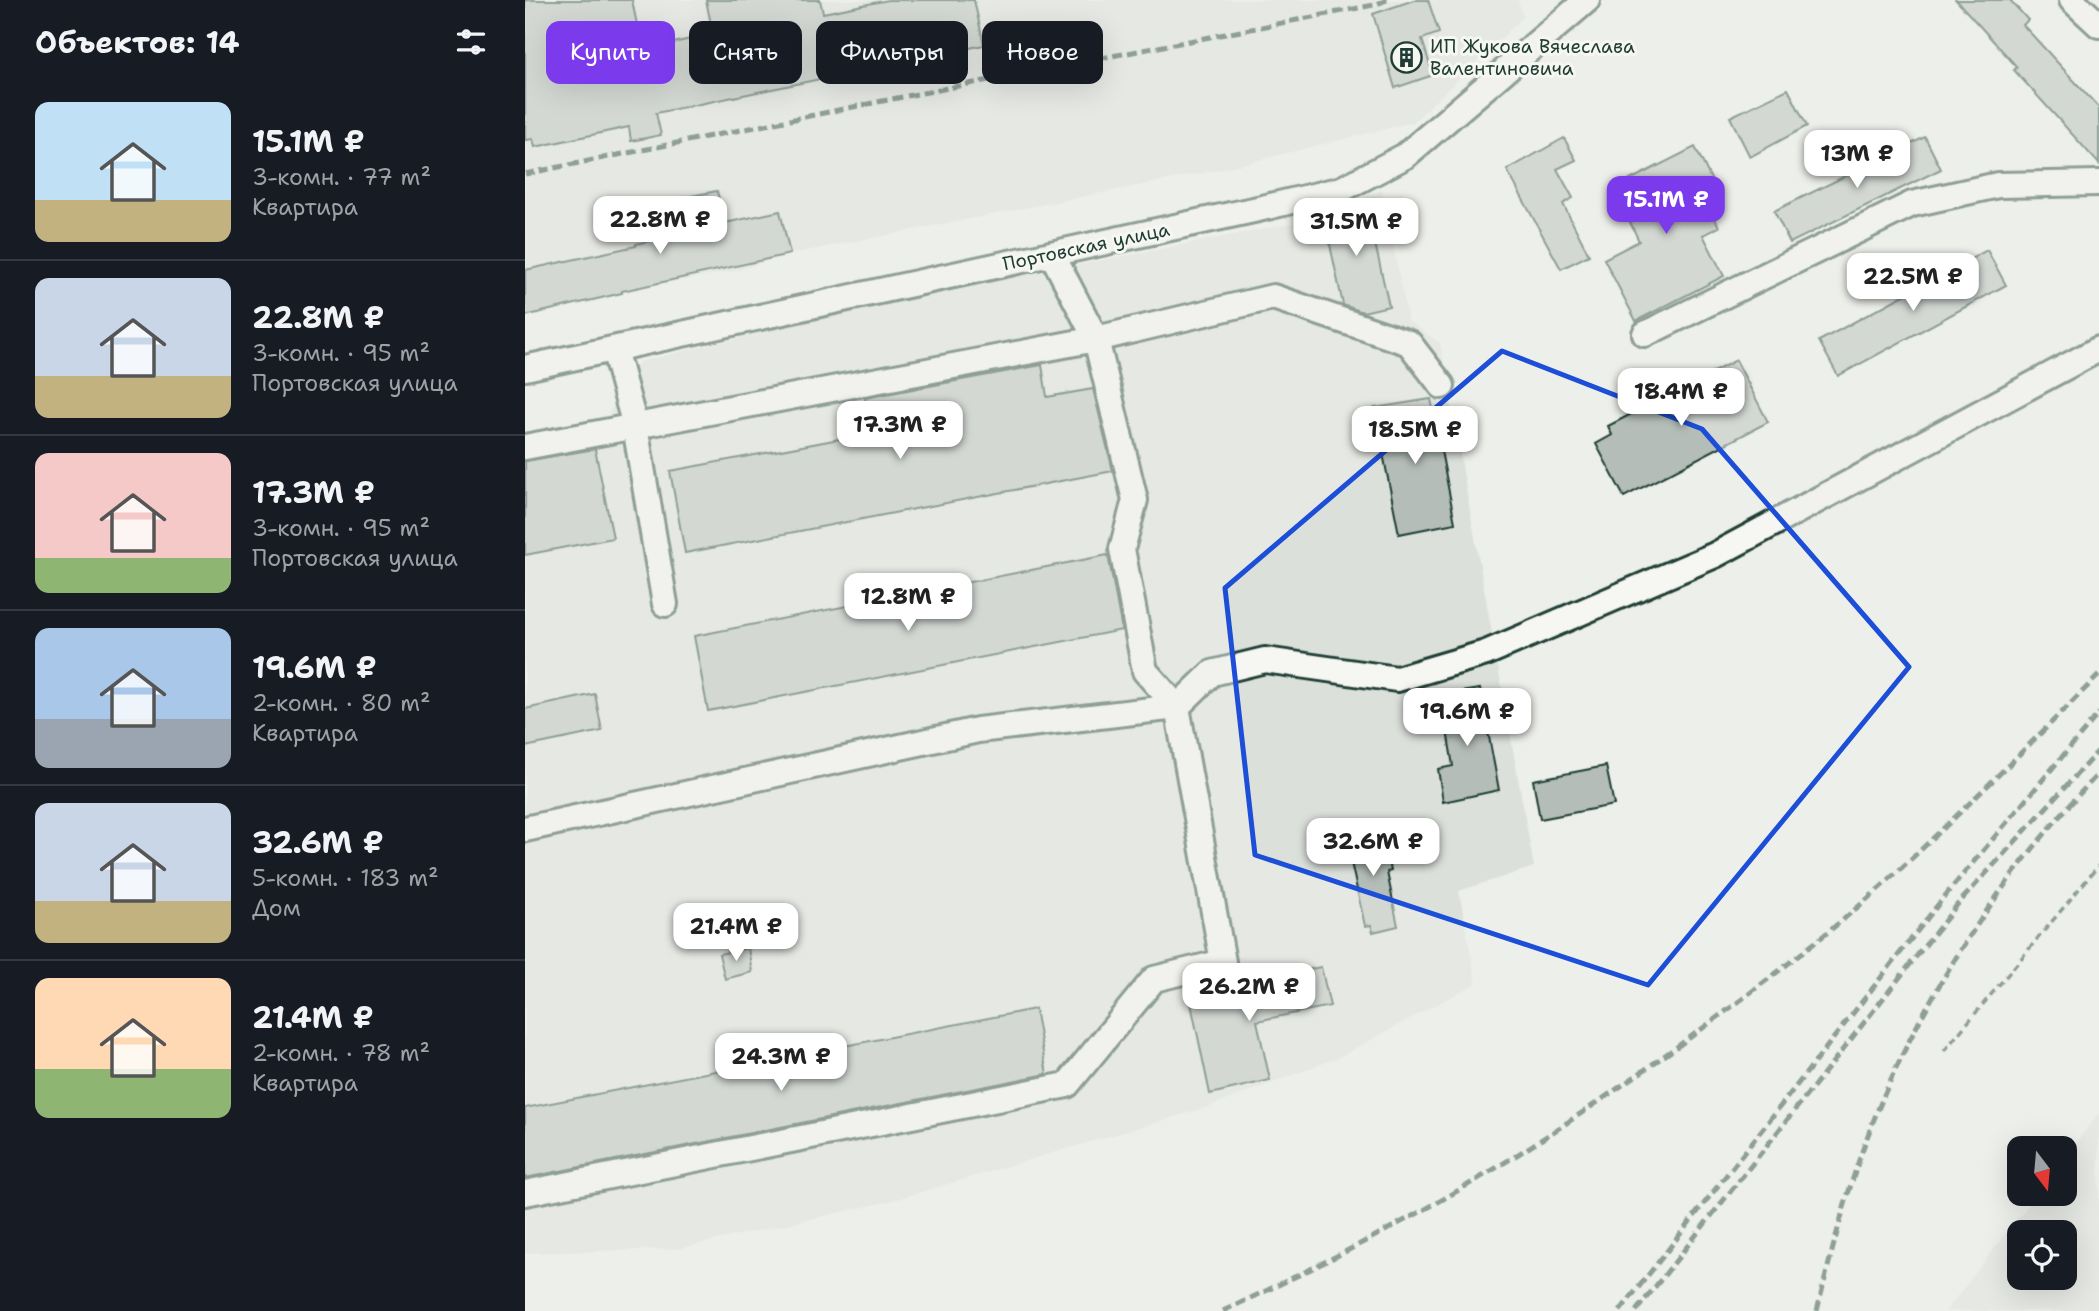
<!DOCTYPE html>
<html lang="ru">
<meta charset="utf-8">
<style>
:root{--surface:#171b24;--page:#242831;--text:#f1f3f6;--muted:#9ea1a6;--line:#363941;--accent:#7c3aed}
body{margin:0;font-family:"Shantell Sans",sans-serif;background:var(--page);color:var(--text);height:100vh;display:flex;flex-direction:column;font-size:26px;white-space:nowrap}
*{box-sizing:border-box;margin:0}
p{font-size:23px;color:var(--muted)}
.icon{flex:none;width:38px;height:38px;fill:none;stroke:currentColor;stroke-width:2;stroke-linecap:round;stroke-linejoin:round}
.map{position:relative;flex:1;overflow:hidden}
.sheet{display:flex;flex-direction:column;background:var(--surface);width:525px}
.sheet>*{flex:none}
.guide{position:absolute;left:21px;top:21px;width:665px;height:63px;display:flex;gap:14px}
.needle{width:46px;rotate:164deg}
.buttons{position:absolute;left:1482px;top:1136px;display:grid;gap:14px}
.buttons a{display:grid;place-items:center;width:70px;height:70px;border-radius:14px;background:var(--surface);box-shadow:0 7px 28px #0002;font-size:35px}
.price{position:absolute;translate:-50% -60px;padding:0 16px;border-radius:14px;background:#fff;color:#222;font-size:23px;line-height:46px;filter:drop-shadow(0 2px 4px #0008)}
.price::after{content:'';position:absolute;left:50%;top:42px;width:21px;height:16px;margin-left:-10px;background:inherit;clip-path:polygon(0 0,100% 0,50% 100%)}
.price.current{background:var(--accent);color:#fff}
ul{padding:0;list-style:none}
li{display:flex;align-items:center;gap:21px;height:175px;padding:0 35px}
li+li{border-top:2px solid var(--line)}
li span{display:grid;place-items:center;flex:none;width:196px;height:140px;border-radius:14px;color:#555}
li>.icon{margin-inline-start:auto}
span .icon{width:84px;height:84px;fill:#fffc;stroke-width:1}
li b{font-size:30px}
h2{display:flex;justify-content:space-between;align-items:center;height:84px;padding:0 35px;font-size:30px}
.pill{padding:0 24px;border-radius:14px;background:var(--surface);box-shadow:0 7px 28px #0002;font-size:24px;line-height:63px}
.pill.current{background:var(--accent);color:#fff}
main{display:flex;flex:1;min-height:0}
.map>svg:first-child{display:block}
.built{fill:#dce0db;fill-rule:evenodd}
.building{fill:#b4bdb8;stroke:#1f3d34;stroke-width:2}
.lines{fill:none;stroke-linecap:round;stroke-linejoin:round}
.minor-casing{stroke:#1f3d34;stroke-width:30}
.path{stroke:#1f3d34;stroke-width:3.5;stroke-dasharray:7 5;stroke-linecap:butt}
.minor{stroke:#f6f6f2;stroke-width:24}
.rail{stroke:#1f3d34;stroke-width:5;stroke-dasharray:10 5;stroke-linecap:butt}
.marked{fill:none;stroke:#1d4ed8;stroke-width:5;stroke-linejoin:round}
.labels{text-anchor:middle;stroke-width:6;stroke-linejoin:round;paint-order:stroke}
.poi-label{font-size:19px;fill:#1f3d34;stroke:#f6f6f2;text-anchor:start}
.street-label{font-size:19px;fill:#1f3d34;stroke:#f6f6f2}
</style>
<main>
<section class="sheet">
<h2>Объектов: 14<svg class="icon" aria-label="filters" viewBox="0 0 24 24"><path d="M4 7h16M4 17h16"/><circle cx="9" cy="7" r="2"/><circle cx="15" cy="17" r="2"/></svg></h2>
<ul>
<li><span style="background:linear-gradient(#bfe0f5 70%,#c2b280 0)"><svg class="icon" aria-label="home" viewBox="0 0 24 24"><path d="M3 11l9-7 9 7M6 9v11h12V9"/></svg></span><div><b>15.1M ₽</b><p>3-комн. · 77 m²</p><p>Квартира</p></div></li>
<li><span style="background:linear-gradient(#c9d6e8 70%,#c2b280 0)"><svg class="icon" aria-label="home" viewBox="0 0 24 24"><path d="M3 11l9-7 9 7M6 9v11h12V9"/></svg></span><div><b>22.8M ₽</b><p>3-комн. · 95 m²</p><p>Портовская улица</p></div></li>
<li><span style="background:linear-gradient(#f6c9c9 75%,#8fb573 0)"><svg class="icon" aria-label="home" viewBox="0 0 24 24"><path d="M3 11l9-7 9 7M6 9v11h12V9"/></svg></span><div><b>17.3M ₽</b><p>3-комн. · 95 m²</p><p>Портовская улица</p></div></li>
<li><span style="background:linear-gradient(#a9c7e8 65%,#9aa5b1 0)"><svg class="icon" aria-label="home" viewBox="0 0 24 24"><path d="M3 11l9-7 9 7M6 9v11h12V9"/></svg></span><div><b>19.6M ₽</b><p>2-комн. · 80 m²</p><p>Квартира</p></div></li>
<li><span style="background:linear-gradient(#c9d6e8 70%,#c2b280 0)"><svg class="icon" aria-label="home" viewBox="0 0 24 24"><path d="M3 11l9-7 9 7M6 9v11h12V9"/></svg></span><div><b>32.6M ₽</b><p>5-комн. · 183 m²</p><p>Дом</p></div></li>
<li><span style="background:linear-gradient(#ffd9b3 65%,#8fb573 0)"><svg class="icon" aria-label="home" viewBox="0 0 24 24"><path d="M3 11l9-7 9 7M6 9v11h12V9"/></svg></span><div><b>21.4M ₽</b><p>2-комн. · 78 m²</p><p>Квартира</p></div></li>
</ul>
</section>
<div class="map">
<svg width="1574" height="1311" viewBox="0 0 1574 1311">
<rect width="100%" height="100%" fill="#edefea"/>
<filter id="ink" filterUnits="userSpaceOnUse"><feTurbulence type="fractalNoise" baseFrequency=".0143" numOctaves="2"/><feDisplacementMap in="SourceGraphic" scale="14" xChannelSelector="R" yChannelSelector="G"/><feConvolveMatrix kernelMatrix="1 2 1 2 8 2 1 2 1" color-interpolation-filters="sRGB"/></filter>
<g filter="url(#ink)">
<g class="built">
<path d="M 0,0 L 993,0 L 998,17 L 888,122 L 688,171 L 265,254 L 209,271 L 110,288 L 82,299 L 0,316 Z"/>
<path d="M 857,190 L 883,321 L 915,343 L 1009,867 L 934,891 L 951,983 L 812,1058 L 683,1107 L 365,1201 L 151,1249 L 0,1253 L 0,434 L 82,417 L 114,362 L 365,301 L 792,219 Z"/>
<path d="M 1574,1113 L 1574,1311 L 1421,1311 L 1512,1194 L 1540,1194 L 1540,1157 ZM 1540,1232 L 1540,1278 L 1494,1278 L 1494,1232 Z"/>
</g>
<g class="building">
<path d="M 0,0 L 107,0 L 117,50 L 188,34 L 181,0 L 295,0 L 298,13 L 363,0 L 449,0 L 459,45 L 131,113 L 136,135 L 106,141 L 104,127 L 10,147 L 8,139 L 0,140 Z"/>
<path d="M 889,0 L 903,0 L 914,33 L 897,39 L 908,75 L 870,88 L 848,14 Z"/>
<path d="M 1431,0 L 1485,0 L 1503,20 L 1498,25 L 1574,108 L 1574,164 L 1489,70 L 1492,67 Z"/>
<path d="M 1263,89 L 1282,126 L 1225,157 L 1205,117 Z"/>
<path d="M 1400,137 L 1416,169 L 1265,243 L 1249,211 Z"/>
<path d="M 1039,138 L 1051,160 L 1032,169 L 1048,198 L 1038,204 L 1064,255 L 1036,269 L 982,170 Z"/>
<path d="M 1170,147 L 1189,185 L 1176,191 L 1194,227 L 1178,235 L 1199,276 L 1111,321 L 1079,259 L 1114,241 L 1089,188 Z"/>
<path d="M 192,191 L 200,223 L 255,211 L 265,254 L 97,291 L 97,293 L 0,316 L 0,270 L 111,246 L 111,244 L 148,235 L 140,201 Z"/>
<path d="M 841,203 L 864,306 L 838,312 L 818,305 L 798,212 Z"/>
<path d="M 1462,250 L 1481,285 L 1313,376 L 1294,341 Z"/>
<path d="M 1211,360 L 1243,422 L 1099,497 L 1071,444 L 1087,435 L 1083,426 Z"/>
<path d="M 517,365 L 522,397 L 568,389 L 588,471 L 160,553 L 145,471 L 346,433 L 340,398 Z"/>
<path d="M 906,399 L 930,523 L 874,534 L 849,408 Z"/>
<path d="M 70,449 L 88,538 L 0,555 L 0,461 Z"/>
<path d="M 583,555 L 597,630 L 183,711 L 169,636 Z"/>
<path d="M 955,689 L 974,790 L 918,802 L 913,769 L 928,766 L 916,695 Z"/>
<path d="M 70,694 L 77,731 L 0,747 L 0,709 Z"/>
<path d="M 1081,766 L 1089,805 L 1015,819 L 1008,780 Z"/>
<path d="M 857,828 L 866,871 L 862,872 L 873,926 L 848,932 L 846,925 L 840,926 L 820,835 Z"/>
<path d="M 223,948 L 227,972 L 200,979 L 194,954 Z"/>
<path d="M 796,967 L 805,1006 L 732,1021 L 745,1080 L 685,1094 L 664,994 Z"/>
<path d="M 510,1009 L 522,1074 L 0,1178 L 0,1108 Z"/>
</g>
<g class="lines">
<defs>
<g id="minor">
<path d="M 1547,0 L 1574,25"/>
<path d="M 1120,334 L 1387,204 L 1473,185 L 1574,183"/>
<path d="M 89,349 L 110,426 L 140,604"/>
<path d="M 0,368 L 733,209 L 817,189 L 880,156 L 1062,0"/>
<path d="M 0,447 L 571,339 L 748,297 L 884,343 L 917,386"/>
<path d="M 0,829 L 453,730 L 652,707 L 687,673 L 740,660 L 872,679 L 961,653 L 1190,555 L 1574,349"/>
<path d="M 0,1193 L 542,1085 L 629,979 L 698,962 L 652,707 L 620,671 L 597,549 L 610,500 L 571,339 L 527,254"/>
</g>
</defs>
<use href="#minor" class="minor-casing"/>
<path class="path" d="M 1419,1051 L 1574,865"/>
<use href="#minor" class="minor"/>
<g class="rail">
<path d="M 0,174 L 382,96 L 849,5 L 862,0"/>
<path d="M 698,1311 C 774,1276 849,1238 922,1197 C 1011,1146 1095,1088 1178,1028 C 1239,983 1301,936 1358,885 C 1432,817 1503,746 1574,675"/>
<path d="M 1095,1311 L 1419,897 L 1574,713"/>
<path d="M 1111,1311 L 1432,905 L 1574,750"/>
<path d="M 1292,1311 C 1306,1254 1320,1198 1340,1143 C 1389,1008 1475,876 1574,773"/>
</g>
</g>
</g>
<path d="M0 0H1574V1311H0ZM 977,351 L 1177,429 L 1384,667 L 1123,985 L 730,855 L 700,588 Z" fill="#edefea" fill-opacity=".55" fill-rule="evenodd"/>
<path class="marked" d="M 977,351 L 1177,429 L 1384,667 L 1123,985 L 730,855 L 700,588 Z"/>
<defs>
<symbol id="building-ring" viewBox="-11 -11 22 22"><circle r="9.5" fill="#f6f6f2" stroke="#1f3d34" stroke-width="1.5"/><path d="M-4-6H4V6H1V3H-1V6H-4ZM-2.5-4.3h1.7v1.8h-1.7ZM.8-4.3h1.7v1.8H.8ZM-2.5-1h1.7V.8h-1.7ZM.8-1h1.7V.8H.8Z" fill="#1f3d34"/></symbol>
</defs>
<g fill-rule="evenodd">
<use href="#building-ring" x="864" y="40" width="35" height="35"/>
</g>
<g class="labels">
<g class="poi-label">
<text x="905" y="53">ИП Жукова Вячеслава<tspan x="905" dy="22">Валентиновича</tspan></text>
</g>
<g class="street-label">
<text transform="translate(561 246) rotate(-12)" y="7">Портовская улица</text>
</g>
</g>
</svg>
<div class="buttons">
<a><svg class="needle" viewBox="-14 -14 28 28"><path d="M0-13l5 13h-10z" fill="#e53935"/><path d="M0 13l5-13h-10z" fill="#9ea1a6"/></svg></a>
<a><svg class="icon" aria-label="locate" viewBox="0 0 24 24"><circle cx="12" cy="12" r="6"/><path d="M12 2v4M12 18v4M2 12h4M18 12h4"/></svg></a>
</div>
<b class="price" style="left:1332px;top:190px">13M ₽</b>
<b class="price current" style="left:1141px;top:236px">15.1M ₽</b>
<b class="price" style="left:135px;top:256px">22.8M ₽</b>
<b class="price" style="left:831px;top:258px">31.5M ₽</b>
<b class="price" style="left:1388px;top:313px">22.5M ₽</b>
<b class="price" style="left:1156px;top:428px">18.4M ₽</b>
<b class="price" style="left:375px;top:461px">17.3M ₽</b>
<b class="price" style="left:890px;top:466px">18.5M ₽</b>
<b class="price" style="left:383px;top:633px">12.8M ₽</b>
<b class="price" style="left:942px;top:748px">19.6M ₽</b>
<b class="price" style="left:848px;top:878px">32.6M ₽</b>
<b class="price" style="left:211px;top:963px">21.4M ₽</b>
<b class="price" style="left:724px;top:1023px">26.2M ₽</b>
<b class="price" style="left:256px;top:1093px">24.3M ₽</b>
<div class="guide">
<a class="pill current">Купить</a>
<a class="pill">Снять</a>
<a class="pill">Фильтры</a>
<a class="pill">Новое</a>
</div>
</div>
</main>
